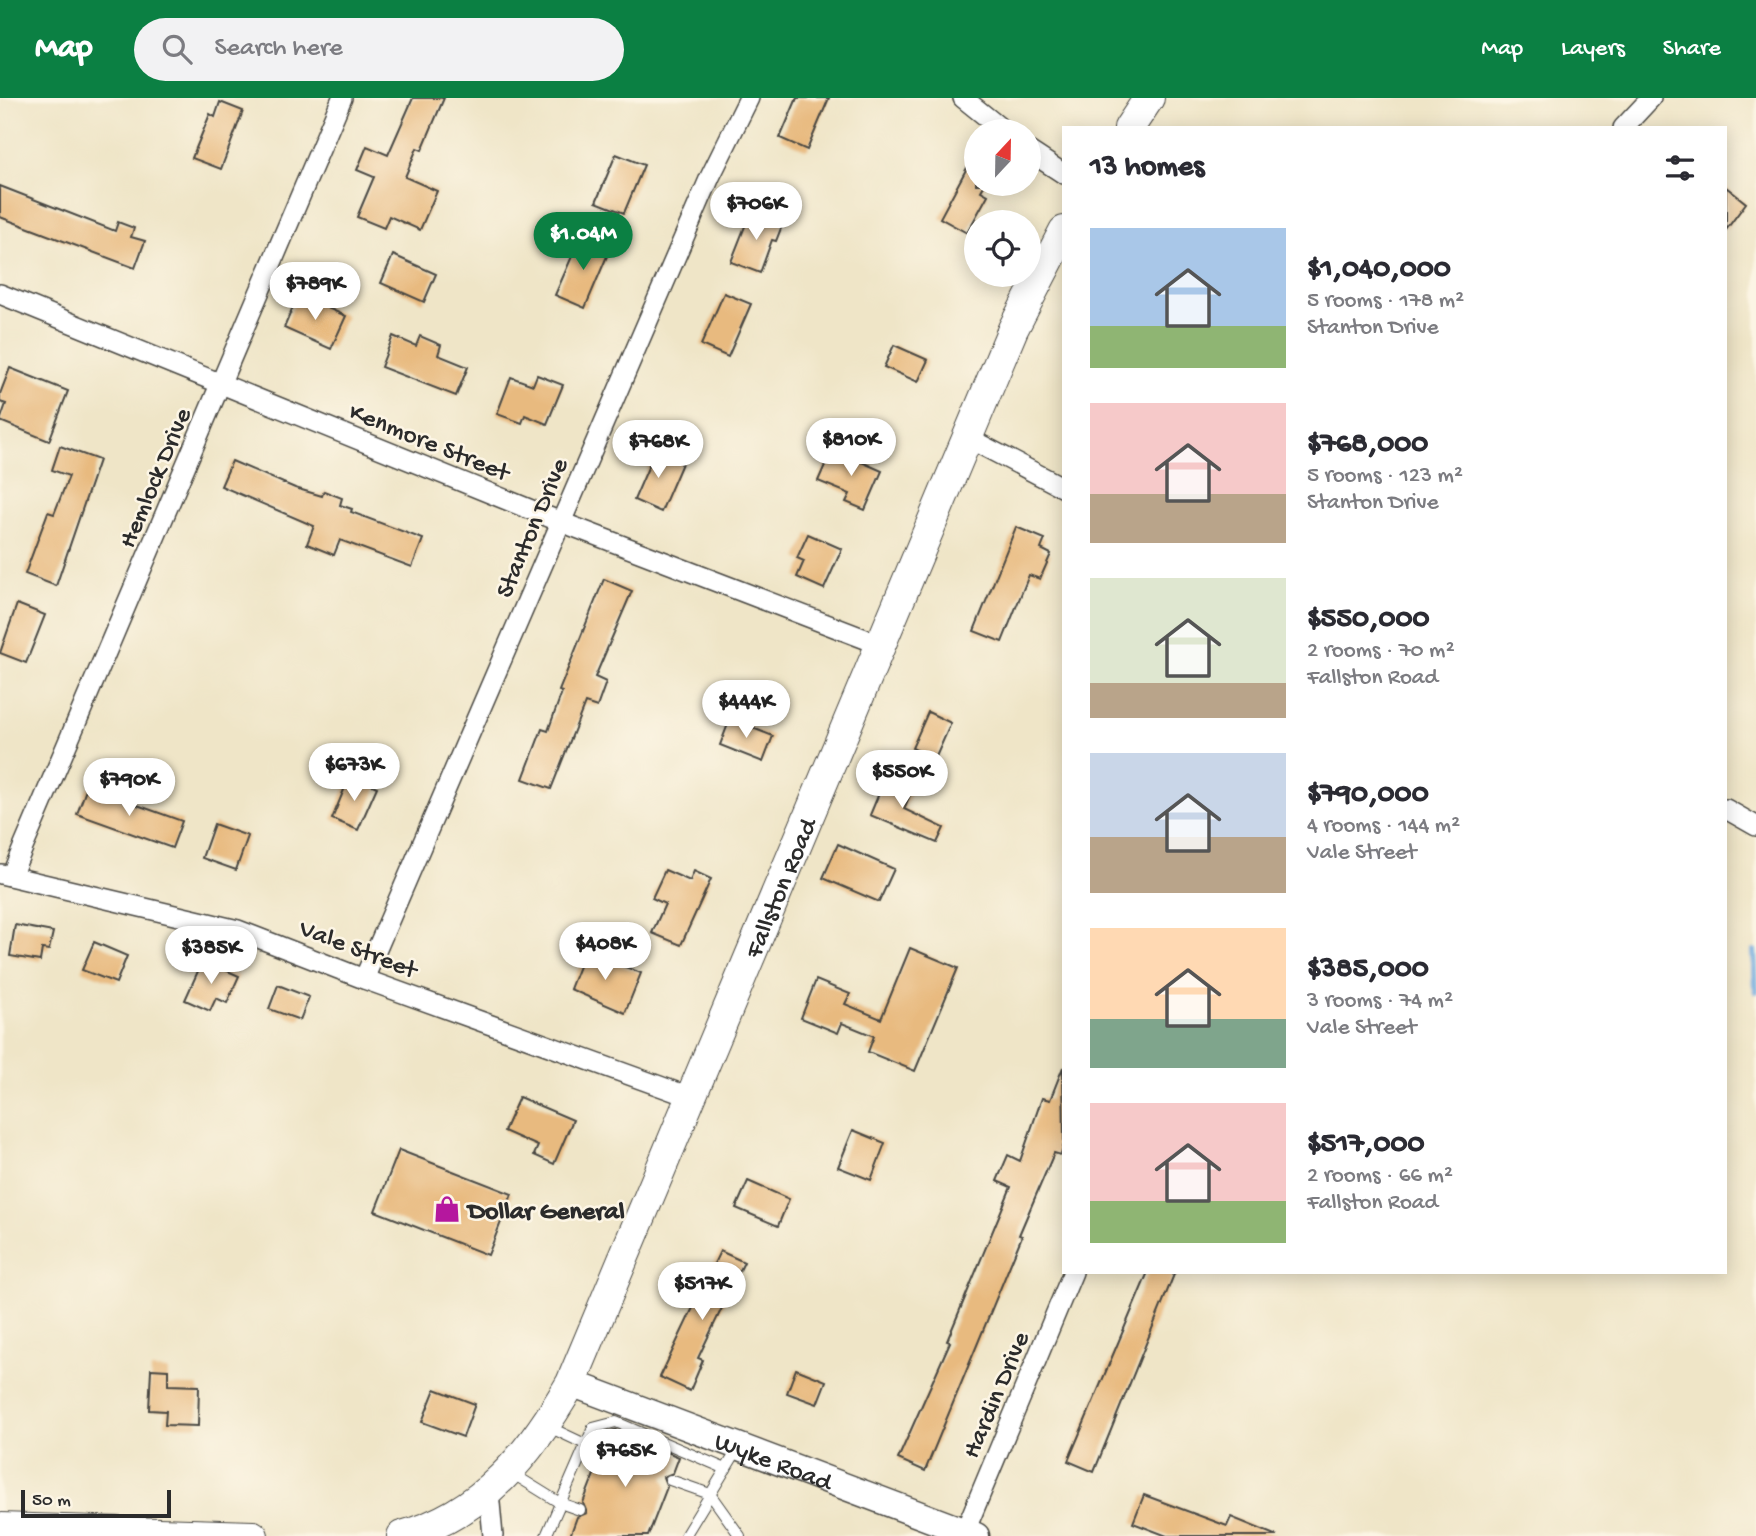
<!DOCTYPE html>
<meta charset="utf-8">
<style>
:root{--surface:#fff;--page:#f2f2f3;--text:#2b2b33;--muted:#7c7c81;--accent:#0b8043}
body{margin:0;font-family:"Gochi Hand",sans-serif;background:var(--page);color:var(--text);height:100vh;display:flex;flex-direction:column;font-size:26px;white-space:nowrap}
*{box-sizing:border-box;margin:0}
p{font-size:23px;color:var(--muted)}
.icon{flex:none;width:38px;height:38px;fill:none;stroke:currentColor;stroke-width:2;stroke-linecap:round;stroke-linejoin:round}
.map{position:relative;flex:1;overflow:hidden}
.panel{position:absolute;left:1062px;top:28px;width:665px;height:1148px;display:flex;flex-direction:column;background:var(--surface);border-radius:0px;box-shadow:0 4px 18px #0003}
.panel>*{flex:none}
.needle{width:46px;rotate:22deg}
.fabs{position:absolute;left:964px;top:21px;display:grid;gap:14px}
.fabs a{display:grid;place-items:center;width:77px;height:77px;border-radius:50%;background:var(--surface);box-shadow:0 4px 18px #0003;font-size:35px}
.scale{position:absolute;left:21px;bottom:18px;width:150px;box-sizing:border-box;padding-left:7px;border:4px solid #2b2b2b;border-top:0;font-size:19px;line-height:24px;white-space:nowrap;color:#2b2b2b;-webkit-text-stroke:5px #fcf5e5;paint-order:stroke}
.price{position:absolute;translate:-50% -60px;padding:0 16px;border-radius:24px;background:#fff;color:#222;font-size:23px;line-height:46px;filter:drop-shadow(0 2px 4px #0008)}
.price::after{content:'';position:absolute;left:50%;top:42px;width:21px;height:16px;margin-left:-10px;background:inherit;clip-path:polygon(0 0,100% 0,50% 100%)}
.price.selected{background:var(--accent);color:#fff}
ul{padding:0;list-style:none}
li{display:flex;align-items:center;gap:21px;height:175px;padding:0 28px}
li span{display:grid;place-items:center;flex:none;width:196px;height:140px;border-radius:0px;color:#555}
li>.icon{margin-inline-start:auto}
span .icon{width:84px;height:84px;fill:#fffc;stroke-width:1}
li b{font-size:30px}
h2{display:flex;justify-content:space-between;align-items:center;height:84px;padding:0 28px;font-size:30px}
header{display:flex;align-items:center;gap:42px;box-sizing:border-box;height:98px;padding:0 35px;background:var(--accent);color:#fff}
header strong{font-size:33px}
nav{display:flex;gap:38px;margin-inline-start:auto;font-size:24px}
.search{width:490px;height:63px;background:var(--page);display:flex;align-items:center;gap:18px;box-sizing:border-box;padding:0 24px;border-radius:38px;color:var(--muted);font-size:26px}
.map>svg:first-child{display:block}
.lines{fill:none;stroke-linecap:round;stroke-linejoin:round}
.stream{stroke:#6da8de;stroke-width:6}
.building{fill:#e8ba7f}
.service-casing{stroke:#484742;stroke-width:12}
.minor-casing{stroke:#484742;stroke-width:22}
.secondary-casing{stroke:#484742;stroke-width:29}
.primary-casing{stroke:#484742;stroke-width:32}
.service{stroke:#fff;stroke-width:10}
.minor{stroke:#fff;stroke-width:19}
.secondary{stroke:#fff;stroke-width:26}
.primary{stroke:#fff;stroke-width:30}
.labels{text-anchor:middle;stroke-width:5;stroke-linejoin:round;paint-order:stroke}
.street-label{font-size:26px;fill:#2b2b2b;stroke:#fcf5e5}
.poi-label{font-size:26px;font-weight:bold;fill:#2b2b2b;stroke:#fcf5e5;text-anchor:start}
</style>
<header>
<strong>Map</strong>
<div class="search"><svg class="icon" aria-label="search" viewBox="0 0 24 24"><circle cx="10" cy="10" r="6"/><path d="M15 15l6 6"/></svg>Search here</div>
<nav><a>Map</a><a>Layers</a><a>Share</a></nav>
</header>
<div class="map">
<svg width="1756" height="1438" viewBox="0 0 1756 1438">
<rect width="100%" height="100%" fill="#fcf5e5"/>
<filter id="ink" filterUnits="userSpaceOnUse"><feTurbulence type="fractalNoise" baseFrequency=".0143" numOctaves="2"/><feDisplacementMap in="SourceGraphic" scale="14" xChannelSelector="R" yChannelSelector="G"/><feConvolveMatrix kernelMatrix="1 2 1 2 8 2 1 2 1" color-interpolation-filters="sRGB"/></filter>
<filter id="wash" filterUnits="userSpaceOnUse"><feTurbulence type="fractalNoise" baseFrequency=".00686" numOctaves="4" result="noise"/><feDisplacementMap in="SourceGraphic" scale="28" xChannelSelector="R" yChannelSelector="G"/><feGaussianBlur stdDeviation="1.57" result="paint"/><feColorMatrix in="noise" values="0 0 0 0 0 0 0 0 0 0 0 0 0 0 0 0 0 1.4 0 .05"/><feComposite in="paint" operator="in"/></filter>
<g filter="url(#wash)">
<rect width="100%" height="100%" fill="#efe5c7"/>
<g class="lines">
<path class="stream" d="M 1754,853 L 1756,893"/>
</g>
<g id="blocks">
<g class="building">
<path d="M 413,0 L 444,0 L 422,52 L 417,50 L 405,79 L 437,93 L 420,132 L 389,118 L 384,130 L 357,119 L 374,79 L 357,72 L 367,48 L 388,57 Z"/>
<path d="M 797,0 L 829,0 L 807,52 L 780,40 Z"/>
<path d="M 220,4 L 243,13 L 221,71 L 192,60 L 210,16 L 215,19 Z"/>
<path d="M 976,53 L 976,86 L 985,86 L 981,93 L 988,97 L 967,135 L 940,120 Z"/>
<path d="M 616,56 L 644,67 L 624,115 L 596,104 Z"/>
<path d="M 0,88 L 115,133 L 118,124 L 134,130 L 131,139 L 145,143 L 135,170 L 0,119 Z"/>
<path d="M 1726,89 L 1746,105 L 1726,132 Z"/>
<path d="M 751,113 L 783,125 L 776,143 L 772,142 L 760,175 L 731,164 Z"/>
<path d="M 581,138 L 610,151 L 585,210 L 555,197 Z"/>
<path d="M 393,157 L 436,176 L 424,204 L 381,185 Z"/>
<path d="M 724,195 L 751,206 L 728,259 L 701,247 Z"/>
<path d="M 298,197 L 346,218 L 331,251 L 284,230 Z"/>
<path d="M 393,238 L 416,248 L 420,238 L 441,247 L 438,257 L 468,269 L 456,298 L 381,269 Z"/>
<path d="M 894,247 L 928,262 L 918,284 L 884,269 Z"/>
<path d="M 10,270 L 68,293 L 49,343 L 0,323 L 6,306 L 0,304 L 0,296 Z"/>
<path d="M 537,277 L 563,287 L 547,326 L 525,317 L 522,325 L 497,316 L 511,279 L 533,287 Z"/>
<path d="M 60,348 L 99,362 L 56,488 L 25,476 L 48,414 L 54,416 L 69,378 L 52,372 Z"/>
<path d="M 656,351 L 683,363 L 661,414 L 634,402 Z"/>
<path d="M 832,351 L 882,373 L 865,412 L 846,404 L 850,396 L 818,383 Z"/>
<path d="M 232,363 L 295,390 L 322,398 L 324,393 L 342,400 L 340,407 L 352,411 L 351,414 L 423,441 L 412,469 L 340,442 L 334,457 L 307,446 L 314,428 L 221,388 Z"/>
<path d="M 1016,429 L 1045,441 L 1041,451 L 1051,456 L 1040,481 L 1029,477 L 1002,544 L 974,533 Z"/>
<path d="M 808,436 L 842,451 L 824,491 L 797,479 L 804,463 L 797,460 Z"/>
<path d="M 604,481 L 632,493 L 595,579 L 606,584 L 597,609 L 585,605 L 551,691 L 523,681 L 542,631 L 548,633 L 562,594 L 559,593 Z"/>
<path d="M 17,506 L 45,517 L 26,565 L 0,555 Z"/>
<path d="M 928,614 L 951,625 L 935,661 L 912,650 Z"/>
<path d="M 730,621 L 773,638 L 763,664 L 720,647 Z"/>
<path d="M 887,676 L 914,687 L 904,711 L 944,730 L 937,745 L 870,717 Z"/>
<path d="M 350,677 L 377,689 L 358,732 L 332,721 Z"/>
<path d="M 87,689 L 182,723 L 172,750 L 77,716 Z"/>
<path d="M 214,726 L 248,738 L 236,772 L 202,760 Z"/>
<path d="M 838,746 L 894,771 L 879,804 L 823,780 Z"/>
<path d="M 665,772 L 690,783 L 694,773 L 711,781 L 681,847 L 652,835 L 665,806 L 652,800 Z"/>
<path d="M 15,827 L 53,834 L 49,852 L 42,851 L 40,863 L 10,858 Z"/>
<path d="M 94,844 L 127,858 L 116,885 L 82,872 Z"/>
<path d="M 910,850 L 958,870 L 915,973 L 868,954 L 874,938 L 842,925 L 838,935 L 801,920 L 816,882 L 850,896 L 845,906 L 881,921 Z"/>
<path d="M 585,853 L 641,875 L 625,915 L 570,891 Z"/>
<path d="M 203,862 L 239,878 L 227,905 L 216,900 L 210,913 L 185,902 Z"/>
<path d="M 278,887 L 309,899 L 300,922 L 269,911 Z"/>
<path d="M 1063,969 L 1064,1046 L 1061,1057 L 1054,1055 L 1019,1137 L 1022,1138 L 925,1373 L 898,1361 L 950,1244 L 947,1243 L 1011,1089 L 997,1083 L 1008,1057 L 1020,1063 L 1042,1000 L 1050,1002 Z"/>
<path d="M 519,999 L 573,1022 L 554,1066 L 534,1057 L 538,1048 L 504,1033 Z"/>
<path d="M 853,1032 L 885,1045 L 871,1082 L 838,1069 Z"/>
<path d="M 399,1052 L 512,1096 L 488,1157 L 375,1113 Z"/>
<path d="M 748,1083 L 789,1101 L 778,1128 L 736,1110 Z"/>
<path d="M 720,1153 L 744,1164 L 698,1260 L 703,1262 L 690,1293 L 660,1279 Z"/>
<path d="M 1148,1174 L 1175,1174 L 1094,1374 L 1068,1363 Z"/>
<path d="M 151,1271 L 168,1272 L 168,1287 L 199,1288 L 198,1328 L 165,1327 L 166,1313 L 149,1312 Z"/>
<path d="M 796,1271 L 826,1283 L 817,1306 L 787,1295 Z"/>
<path d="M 435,1291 L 475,1306 L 463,1339 L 422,1324 Z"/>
<path d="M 615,1332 L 679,1359 L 673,1375 L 663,1379 L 667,1389 L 648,1438 L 570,1438 L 577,1419 L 587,1415 L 583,1405 L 600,1361 L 609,1357 L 605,1347 L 611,1333 Z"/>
<path d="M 1144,1397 L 1227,1428 L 1231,1419 L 1277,1438 L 1167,1438 L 1133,1425 Z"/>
</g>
</g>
</g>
<g filter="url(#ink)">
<use href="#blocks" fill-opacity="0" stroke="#484742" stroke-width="2"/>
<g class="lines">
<defs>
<g id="service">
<path d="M 549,1329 L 602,1354"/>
<path d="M 510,1374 L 560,1405 L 580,1412"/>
<path d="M 670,1382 L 710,1396 L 740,1438"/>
<path d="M 546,1438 L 593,1330 L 616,1324 L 726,1371"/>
<path d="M 685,1438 L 739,1349"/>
</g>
<g id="minor">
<path d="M 963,0 L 1004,33"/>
<path d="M 1623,30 L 1651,0"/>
<path d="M 1029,53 L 1064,76"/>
<path d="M 0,196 L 561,424 L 881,547"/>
<path d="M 968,340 L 1064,390"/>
<path d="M 1726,711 L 1756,728"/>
<path d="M 1,776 L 238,832 L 364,881 L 690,999"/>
<path d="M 11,778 L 342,0"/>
<path d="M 364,881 L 710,79 L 749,0"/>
<path d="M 489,1394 L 493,1438"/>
<path d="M 963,1438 L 1073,1174"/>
</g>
<g id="secondary">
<path id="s1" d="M 571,1285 L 976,1438"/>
</g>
<g id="primary">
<path d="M 1129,30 L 1149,0"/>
<path d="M 0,1430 L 253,1438"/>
<path id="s2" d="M 402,1438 C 483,1416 531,1355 571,1285 L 1013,231 L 1064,133"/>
</g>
</defs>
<use href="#service" class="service-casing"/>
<use href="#minor" class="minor-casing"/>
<use href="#secondary" class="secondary-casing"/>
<use href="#primary" class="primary-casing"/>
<use href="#service" class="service"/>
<use href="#minor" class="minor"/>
<use href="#secondary" class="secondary"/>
<use href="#primary" class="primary"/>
</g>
</g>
<defs>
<symbol id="shop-bare" viewBox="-9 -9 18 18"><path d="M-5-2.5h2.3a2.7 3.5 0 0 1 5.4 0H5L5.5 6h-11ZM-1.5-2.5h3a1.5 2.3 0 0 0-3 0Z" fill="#b5179e" stroke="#fcf5e5" stroke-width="2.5" paint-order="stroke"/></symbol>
</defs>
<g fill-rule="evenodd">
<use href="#shop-bare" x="428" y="1092" width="38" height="38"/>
</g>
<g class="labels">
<g class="street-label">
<text transform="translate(430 342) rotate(22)" y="9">Kenmore Street</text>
<text transform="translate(153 379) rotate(-67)" y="9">Hemlock Drive</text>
<text transform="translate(530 429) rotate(-67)" y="9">Stanton Drive</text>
<text dy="9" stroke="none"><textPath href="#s2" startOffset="772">Fallston Road</textPath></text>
<text transform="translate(359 849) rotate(21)" y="9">Vale Street</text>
<text transform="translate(994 1296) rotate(-67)" y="9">Hardin Drive</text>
<text dy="9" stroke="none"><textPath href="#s1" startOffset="217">Wyke Road</textPath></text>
</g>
<g class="poi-label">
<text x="468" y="1120">Dollar General</text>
</g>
</g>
</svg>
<div class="fabs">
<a><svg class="needle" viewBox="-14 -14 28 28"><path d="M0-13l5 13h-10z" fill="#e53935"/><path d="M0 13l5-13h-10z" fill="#7c7c81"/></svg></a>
<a><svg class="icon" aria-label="locate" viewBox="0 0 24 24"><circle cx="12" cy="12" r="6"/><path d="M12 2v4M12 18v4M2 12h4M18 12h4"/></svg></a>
</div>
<div class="scale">50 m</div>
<b class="price" style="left:756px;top:144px">$706K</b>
<b class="price selected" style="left:583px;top:174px">$1.04M</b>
<b class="price" style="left:315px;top:224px">$789K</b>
<b class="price" style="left:851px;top:380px">$810K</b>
<b class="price" style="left:658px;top:382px">$768K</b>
<b class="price" style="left:746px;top:642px">$444K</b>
<b class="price" style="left:354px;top:705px">$673K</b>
<b class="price" style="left:902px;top:712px">$550K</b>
<b class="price" style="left:129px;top:720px">$790K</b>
<b class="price" style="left:605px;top:884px">$408K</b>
<b class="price" style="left:211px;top:888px">$385K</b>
<b class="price" style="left:702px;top:1224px">$517K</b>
<b class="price" style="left:625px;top:1391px">$765K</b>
<section class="panel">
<h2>13 homes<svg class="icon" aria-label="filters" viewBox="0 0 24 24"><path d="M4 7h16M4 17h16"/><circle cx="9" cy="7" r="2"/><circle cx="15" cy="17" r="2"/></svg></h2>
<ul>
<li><span style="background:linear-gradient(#a9c7e8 70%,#8fb573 0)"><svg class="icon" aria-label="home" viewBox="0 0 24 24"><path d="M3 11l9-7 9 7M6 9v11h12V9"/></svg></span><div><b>$1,040,000</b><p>5 rooms · 178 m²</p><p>Stanton Drive</p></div></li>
<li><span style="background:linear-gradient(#f6c9c9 65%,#b9a48a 0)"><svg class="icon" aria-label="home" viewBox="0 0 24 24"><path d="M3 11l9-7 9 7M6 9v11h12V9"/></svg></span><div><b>$768,000</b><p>5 rooms · 123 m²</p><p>Stanton Drive</p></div></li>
<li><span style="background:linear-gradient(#dfe7d0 75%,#b9a48a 0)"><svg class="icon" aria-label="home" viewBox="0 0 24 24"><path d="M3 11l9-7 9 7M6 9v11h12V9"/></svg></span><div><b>$550,000</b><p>2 rooms · 70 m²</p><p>Fallston Road</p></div></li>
<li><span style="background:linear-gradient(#c9d6e8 60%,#b9a48a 0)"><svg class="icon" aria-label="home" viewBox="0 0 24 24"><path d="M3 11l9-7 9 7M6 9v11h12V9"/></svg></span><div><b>$790,000</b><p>4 rooms · 144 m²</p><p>Vale Street</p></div></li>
<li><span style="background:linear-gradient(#ffd9b3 65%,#7fa58c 0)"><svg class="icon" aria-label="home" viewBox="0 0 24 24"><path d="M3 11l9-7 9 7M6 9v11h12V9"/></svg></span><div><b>$385,000</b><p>3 rooms · 74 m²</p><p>Vale Street</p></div></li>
<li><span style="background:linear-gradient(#f6c9c9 70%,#8fb573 0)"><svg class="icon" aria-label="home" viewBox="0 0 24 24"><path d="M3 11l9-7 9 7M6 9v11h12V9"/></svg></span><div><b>$517,000</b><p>2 rooms · 66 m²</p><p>Fallston Road</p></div></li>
</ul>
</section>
</div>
